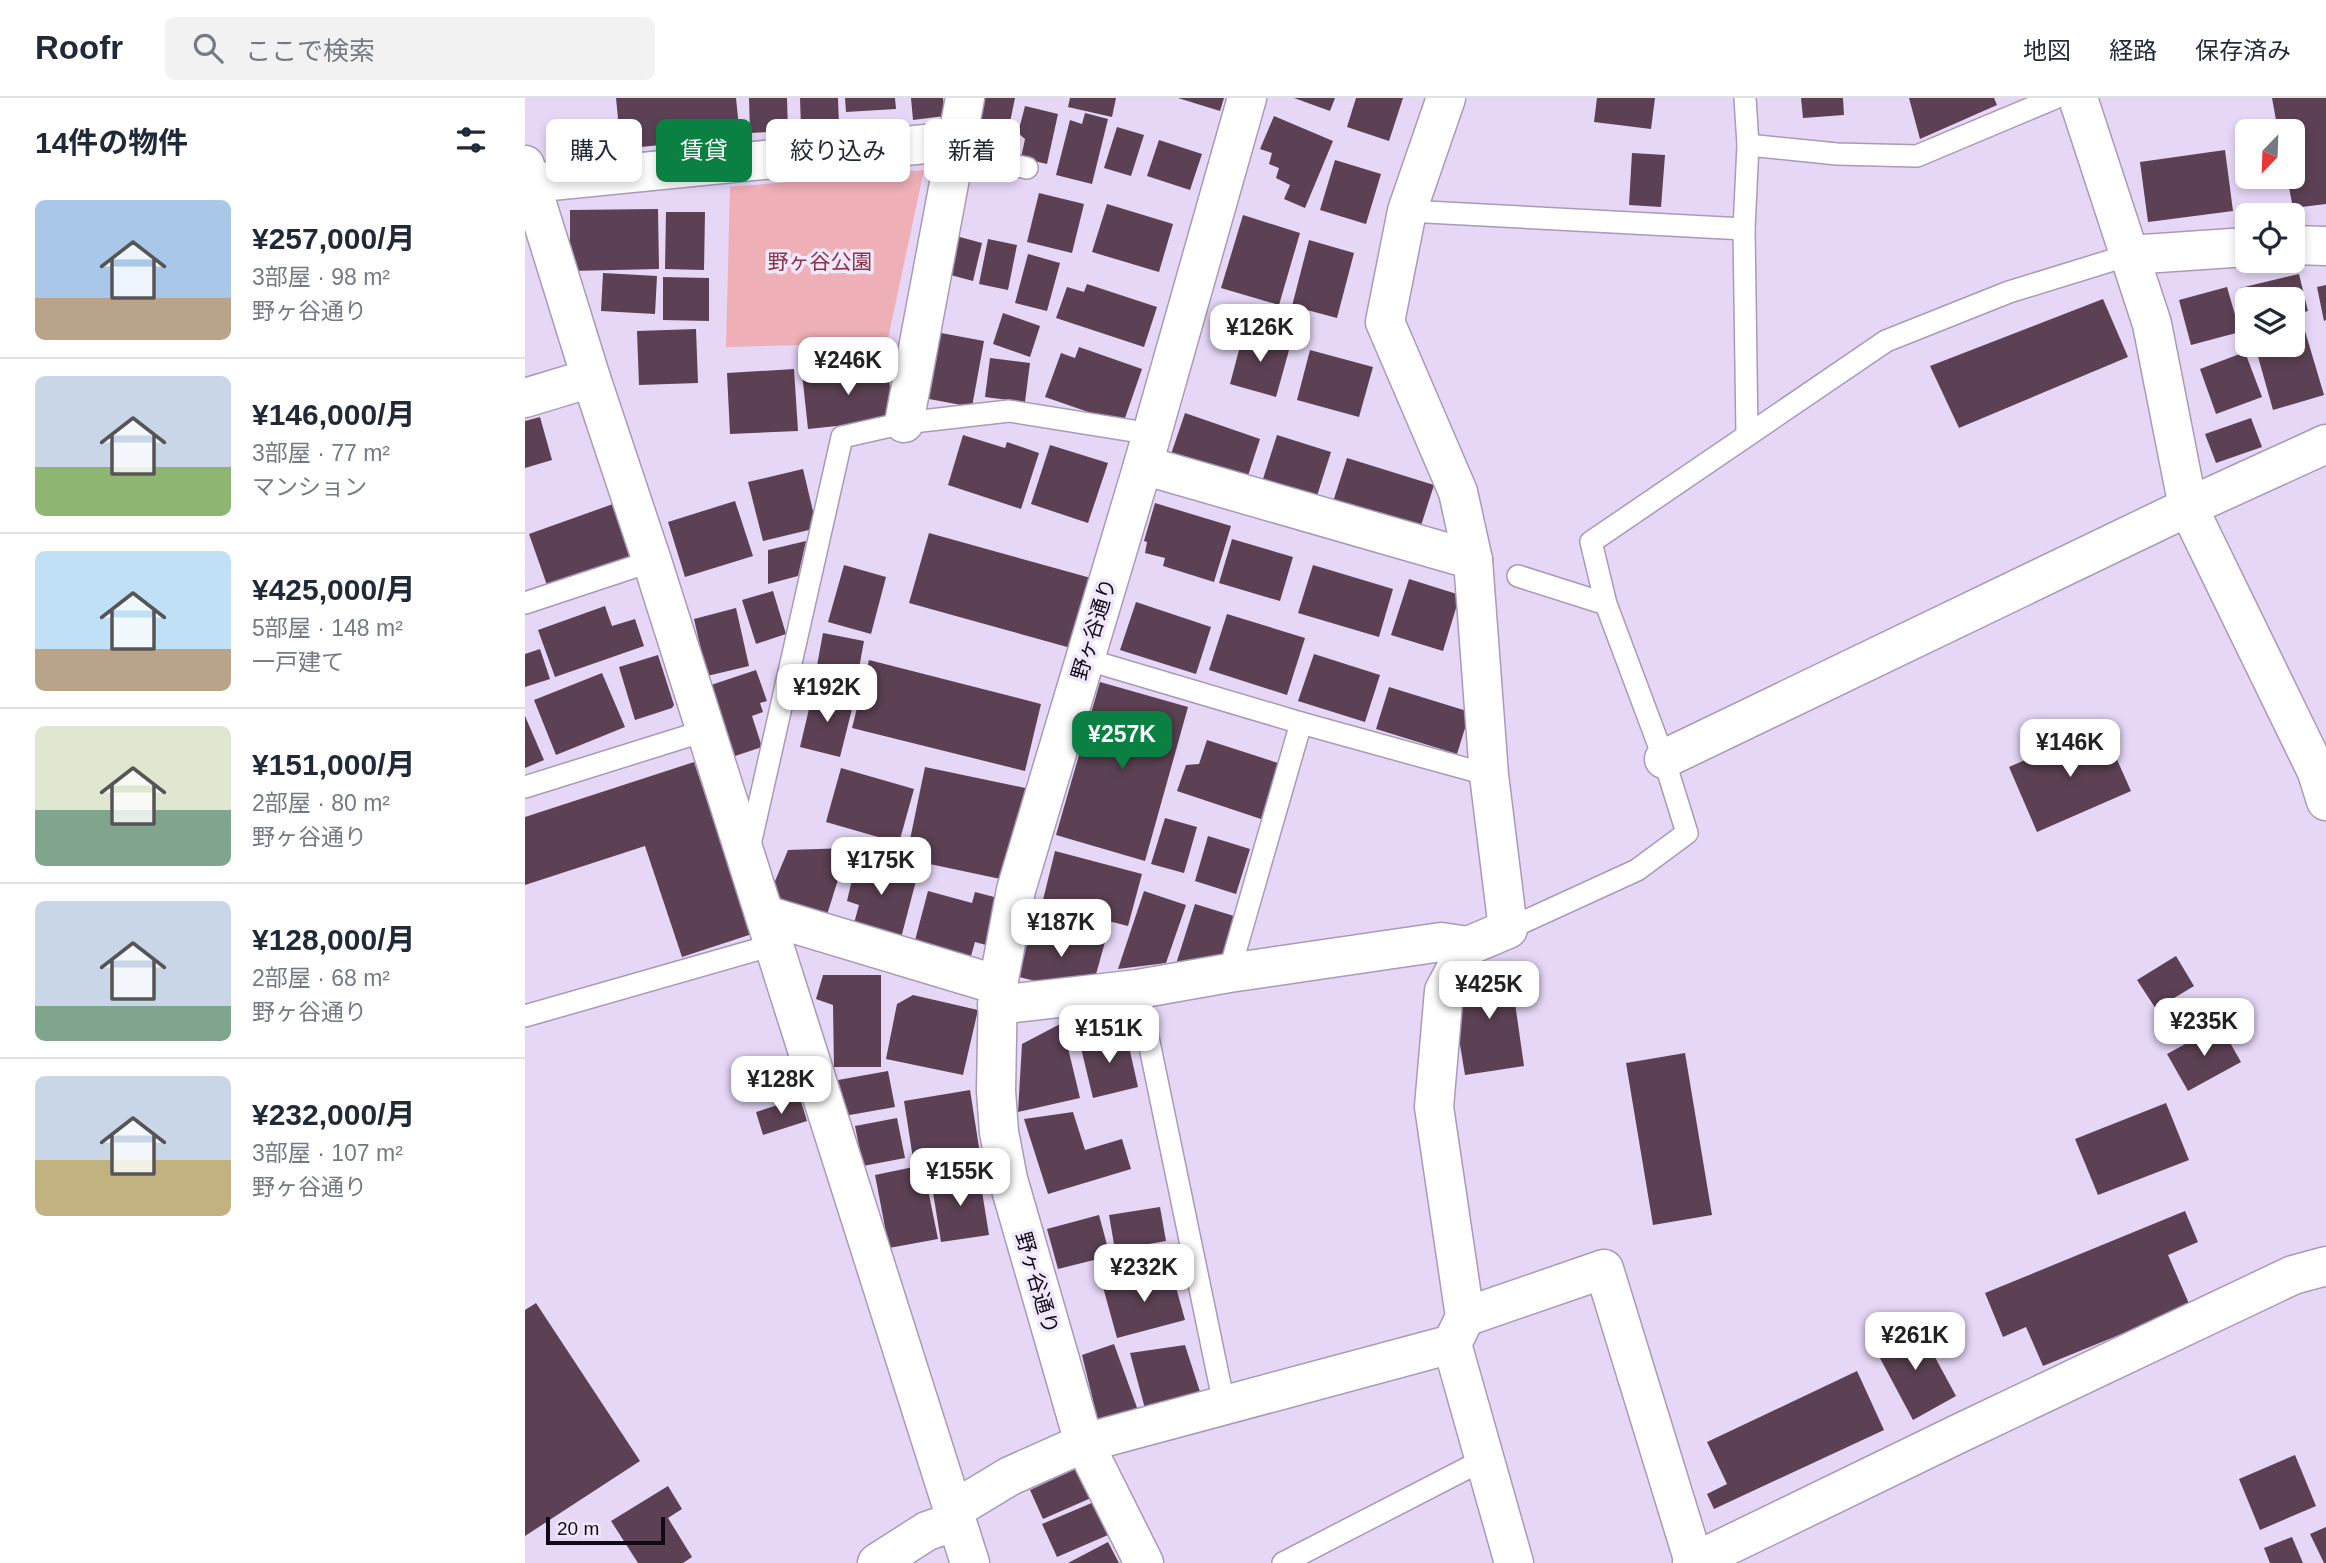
<!DOCTYPE html>
<html lang="ja">
<meta charset="utf-8">
<style>
:root{--surface:#fff;--page:#f2f2f3;--text:#1f2937;--muted:#747a83;--line:#e0e1e3;--accent:#0b8043}
body{margin:0;font-family:Arial,"Noto Sans JP",sans-serif;background:var(--page);color:var(--text);height:100vh;display:flex;flex-direction:column;font-size:26px;white-space:nowrap}
*{box-sizing:border-box;margin:0}
p{font-size:23px;color:var(--muted)}
.icon{flex:none;width:38px;height:38px;fill:none;stroke:currentColor;stroke-width:2;stroke-linecap:round;stroke-linejoin:round}
.map{position:relative;flex:1;overflow:hidden}
.panel{display:flex;flex-direction:column;background:var(--surface);width:525px}
.panel>*{flex:none}
.banner{position:absolute;left:21px;top:21px;width:665px;height:63px;display:flex;gap:14px}
.needle{width:46px;rotate:203deg}
.tools{position:absolute;left:1710px;top:21px;display:grid;gap:14px}
.tools a{display:grid;place-items:center;width:70px;height:70px;border-radius:10px;background:var(--surface);box-shadow:0 4px 10px #0003;font-size:35px}
.scale{position:absolute;left:21px;bottom:18px;width:119px;box-sizing:border-box;padding-left:7px;border:4px solid #110b16;border-top:0;font-size:19px;line-height:24px;white-space:nowrap;color:#110b16;-webkit-text-stroke:5px #f0e7fa;paint-order:stroke}
.price{position:absolute;translate:-50% -60px;padding:0 16px;border-radius:14px;background:#fff;color:#222;font-size:23px;line-height:46px;filter:drop-shadow(0 2px 4px #0008)}
.price::after{content:'';position:absolute;left:50%;top:42px;width:21px;height:16px;margin-left:-10px;background:inherit;clip-path:polygon(0 0,100% 0,50% 100%)}
.price.on{background:var(--accent);color:#fff}
ul{padding:0;list-style:none}
li{display:flex;align-items:center;gap:21px;height:175px;padding:0 35px}
li+li{border-top:2px solid var(--line)}
li span{display:grid;place-items:center;flex:none;width:196px;height:140px;border-radius:10px;color:#555}
li>.icon{margin-inline-start:auto}
span .icon{width:84px;height:84px;fill:#fffc;stroke-width:1}
li b{font-size:30px}
h2{display:flex;justify-content:space-between;align-items:center;height:84px;padding:0 35px;font-size:30px}
.tag{padding:0 24px;border-radius:10px;background:var(--surface);box-shadow:0 4px 10px #0003;font-size:24px;line-height:63px}
.tag.on{background:var(--accent);color:#fff}
header{display:flex;align-items:center;gap:42px;box-sizing:border-box;height:98px;padding:0 35px;background:var(--surface);border-bottom:2px solid var(--line)}
header strong{font-size:33px}
nav{display:flex;gap:38px;margin-inline-start:auto;font-size:24px}
.search{width:490px;height:63px;background:var(--page);display:flex;align-items:center;gap:18px;box-sizing:border-box;padding:0 24px;border-radius:10px;color:var(--muted);font-size:26px}
main{display:flex;flex:1;min-height:0}
.map>svg:first-child{display:block}
.green{fill:#eeafb7}
.building{fill:#5b4153}
.lines{fill:none;stroke-linecap:round;stroke-linejoin:round}
.service-casing{stroke:#a99ab8;stroke-width:24}
.minor-casing{stroke:#a99ab8;stroke-width:41}
.service{stroke:#fff;stroke-width:21}
.minor{stroke:#fff;stroke-width:38}
.labels{text-anchor:middle;stroke-width:7;stroke-linejoin:round;paint-order:stroke}
.park-label{font-size:21px;fill:#8c3245;stroke:#f0e7fa}
.street-label{font-size:21px;fill:#110b16;stroke:#f0e7fa}
</style>
<header>
<strong>Roofr</strong>
<div class="search"><svg class="icon" aria-label="search" viewBox="0 0 24 24"><circle cx="10" cy="10" r="6"/><path d="M15 15l6 6"/></svg>ここで検索</div>
<nav><a>地図</a><a>経路</a><a>保存済み</a></nav>
</header>
<main>
<section class="panel">
<h2>14件の物件<svg class="icon" aria-label="filters" viewBox="0 0 24 24"><path d="M4 7h16M4 17h16"/><circle cx="9" cy="7" r="2"/><circle cx="15" cy="17" r="2"/></svg></h2>
<ul>
<li><span style="background:linear-gradient(#a9c7e8 70%,#b9a48a 0)"><svg class="icon" aria-label="home" viewBox="0 0 24 24"><path d="M3 11l9-7 9 7M6 9v11h12V9"/></svg></span><div><b>¥257,000/月</b><p>3部屋 · 98 m²</p><p>野ヶ谷通り</p></div></li>
<li><span style="background:linear-gradient(#c9d6e8 65%,#8fb573 0)"><svg class="icon" aria-label="home" viewBox="0 0 24 24"><path d="M3 11l9-7 9 7M6 9v11h12V9"/></svg></span><div><b>¥146,000/月</b><p>3部屋 · 77 m²</p><p>マンション</p></div></li>
<li><span style="background:linear-gradient(#bfe0f5 70%,#b9a48a 0)"><svg class="icon" aria-label="home" viewBox="0 0 24 24"><path d="M3 11l9-7 9 7M6 9v11h12V9"/></svg></span><div><b>¥425,000/月</b><p>5部屋 · 148 m²</p><p>一戸建て</p></div></li>
<li><span style="background:linear-gradient(#dfe7d0 60%,#7fa58c 0)"><svg class="icon" aria-label="home" viewBox="0 0 24 24"><path d="M3 11l9-7 9 7M6 9v11h12V9"/></svg></span><div><b>¥151,000/月</b><p>2部屋 · 80 m²</p><p>野ヶ谷通り</p></div></li>
<li><span style="background:linear-gradient(#c9d6e8 75%,#7fa58c 0)"><svg class="icon" aria-label="home" viewBox="0 0 24 24"><path d="M3 11l9-7 9 7M6 9v11h12V9"/></svg></span><div><b>¥128,000/月</b><p>2部屋 · 68 m²</p><p>野ヶ谷通り</p></div></li>
<li><span style="background:linear-gradient(#c9d6e8 60%,#c2b280 0)"><svg class="icon" aria-label="home" viewBox="0 0 24 24"><path d="M3 11l9-7 9 7M6 9v11h12V9"/></svg></span><div><b>¥232,000/月</b><p>3部屋 · 107 m²</p><p>野ヶ谷通り</p></div></li>
</ul>
</section>
<div class="map">
<svg width="1801" height="1465" viewBox="0 0 1801 1465">
<rect width="100%" height="100%" fill="#e6d7f7"/>
<path class="green" d="M 399,72 L 362,245 L 201,249 L 205,89 Z"/>
<g class="building">
<path d="M 91,0 L 211,0 L 215,39 L 96,51 Z"/>
<path d="M 224,0 L 262,0 L 263,33 L 225,35 Z"/>
<path d="M 275,0 L 313,0 L 314,28 L 276,30 Z"/>
<path d="M 320,0 L 370,0 L 371,11 L 321,14 Z"/>
<path d="M 386,0 L 418,0 L 420,18 L 388,22 Z"/>
<path d="M 450,0 L 490,0 L 479,53 L 441,46 Z"/>
<path d="M 545,0 L 591,0 L 587,19 L 543,9 Z"/>
<path d="M 653,0 L 699,0 L 695,13 Z"/>
<path d="M 769,0 L 810,0 L 805,13 Z"/>
<path d="M 831,0 L 878,0 L 864,43 L 822,29 Z"/>
<path d="M 1072,0 L 1130,0 L 1126,31 L 1069,24 Z"/>
<path d="M 1276,0 L 1318,0 L 1319,17 L 1278,20 Z"/>
<path d="M 1384,0 L 1469,0 L 1472,7 L 1395,41 Z"/>
<path d="M 1747,0 L 1801,0 L 1801,106 L 1768,110 L 1762,79 L 1768,79 L 1768,33 L 1753,33 Z"/>
<path d="M 500,8 L 533,16 L 522,66 L 496,60 L 500,41 L 493,35 Z"/>
<path d="M 560,15 L 583,21 L 567,86 L 531,77 L 545,22 L 557,26 Z"/>
<path d="M 749,18 L 808,43 L 780,110 L 759,101 L 765,87 L 751,80 L 754,70 L 744,66 L 747,55 L 735,51 Z"/>
<path d="M 592,29 L 619,37 L 606,78 L 579,70 Z"/>
<path d="M 634,42 L 677,56 L 665,92 L 622,78 Z"/>
<path d="M 1700,52 L 1708,113 L 1623,124 L 1615,64 Z"/>
<path d="M 1107,55 L 1140,57 L 1136,109 L 1104,107 Z"/>
<path d="M 810,62 L 856,76 L 841,126 L 795,112 Z"/>
<path d="M 514,95 L 559,106 L 547,155 L 502,144 Z"/>
<path d="M 582,106 L 648,126 L 634,174 L 567,154 Z"/>
<path d="M 133,111 L 134,171 L 45,173 L 45,112 Z"/>
<path d="M 141,114 L 180,114 L 179,172 L 140,171 Z"/>
<path d="M 718,117 L 775,135 L 754,207 L 696,190 Z"/>
<path d="M 431,138 L 457,145 L 448,183 L 422,176 Z"/>
<path d="M 463,141 L 492,147 L 483,192 L 454,186 Z"/>
<path d="M 784,142 L 829,155 L 812,220 L 767,208 Z"/>
<path d="M 503,156 L 535,165 L 522,213 L 490,205 Z"/>
<path d="M 78,175 L 132,178 L 130,216 L 76,213 Z"/>
<path d="M 1774,176 L 1783,213 L 1768,217 L 1768,201 L 1722,201 L 1721,212 L 1715,190 Z"/>
<path d="M 138,179 L 184,180 L 184,223 L 138,222 Z"/>
<path d="M 562,186 L 632,209 L 619,249 L 531,220 L 542,189 L 559,194 Z"/>
<path d="M 1801,187 L 1801,222 L 1799,223 L 1792,189 Z"/>
<path d="M 1702,189 L 1715,234 L 1666,247 L 1654,202 Z"/>
<path d="M 1578,201 L 1603,259 L 1434,330 L 1405,268 Z"/>
<path d="M 478,215 L 515,228 L 505,259 L 468,246 Z"/>
<path d="M 171,231 L 173,285 L 114,287 L 112,233 Z"/>
<path d="M 719,233 L 766,245 L 751,299 L 705,286 Z"/>
<path d="M 1780,233 L 1799,297 L 1748,312 L 1730,248 L 1768,247 L 1768,236 Z"/>
<path d="M 416,235 L 459,243 L 447,309 L 404,301 Z"/>
<path d="M 554,249 L 617,271 L 598,326 L 520,299 L 536,255 L 550,260 Z"/>
<path d="M 785,252 L 848,269 L 834,319 L 772,302 Z"/>
<path d="M 1720,254 L 1737,299 L 1691,316 L 1675,271 Z"/>
<path d="M 465,260 L 505,265 L 500,304 L 460,299 Z"/>
<path d="M 362,266 L 369,322 L 283,331 L 277,275 Z"/>
<path d="M 269,271 L 273,333 L 205,336 L 202,275 Z"/>
<path d="M 660,315 L 735,341 L 719,390 L 643,365 Z"/>
<path d="M 15,319 L 27,362 L 0,370 L 0,323 Z"/>
<path d="M 1726,320 L 1737,349 L 1691,365 L 1680,336 Z"/>
<path d="M 438,337 L 480,350 L 482,344 L 514,355 L 496,411 L 423,387 Z"/>
<path d="M 752,337 L 806,354 L 791,401 L 737,384 Z"/>
<path d="M 525,347 L 583,365 L 563,425 L 506,406 Z"/>
<path d="M 822,360 L 909,387 L 894,434 L 807,407 Z"/>
<path d="M 278,371 L 292,430 L 238,443 L 223,384 Z"/>
<path d="M 210,403 L 228,458 L 160,479 L 143,424 Z"/>
<path d="M 630,405 L 706,428 L 689,484 L 638,468 L 640,460 L 620,455 L 622,444 L 619,443 Z"/>
<path d="M 88,406 L 107,461 L 23,490 L 4,436 Z"/>
<path d="M 404,435 L 573,482 L 553,552 L 384,505 Z"/>
<path d="M 707,441 L 768,459 L 755,503 L 694,485 Z"/>
<path d="M 281,443 L 273,478 L 243,486 L 243,452 Z"/>
<path d="M 319,467 L 361,479 L 346,536 L 303,524 Z"/>
<path d="M 788,467 L 868,491 L 854,539 L 773,515 Z"/>
<path d="M 884,481 L 935,497 L 918,553 L 866,537 Z"/>
<path d="M 248,493 L 261,536 L 231,546 L 217,502 Z"/>
<path d="M 611,504 L 686,529 L 671,576 L 595,552 Z"/>
<path d="M 80,508 L 87,528 L 110,521 L 119,548 L 30,579 L 13,532 Z"/>
<path d="M 211,510 L 224,568 L 182,578 L 169,521 Z"/>
<path d="M 702,516 L 780,540 L 762,597 L 684,572 Z"/>
<path d="M 298,535 L 339,543 L 330,592 L 289,584 Z"/>
<path d="M 15,551 L 25,581 L 0,589 L 0,556 Z"/>
<path d="M 789,556 L 855,577 L 840,624 L 773,603 Z"/>
<path d="M 133,557 L 149,607 L 147,610 L 110,622 L 94,569 Z"/>
<path d="M 344,562 L 516,606 L 500,673 L 327,630 Z"/>
<path d="M 231,572 L 242,603 L 235,605 L 238,614 L 227,618 L 237,649 L 210,658 L 186,587 Z"/>
<path d="M 77,575 L 100,629 L 31,657 L 9,602 Z"/>
<path d="M 575,584 L 663,609 L 620,763 L 531,737 Z"/>
<path d="M 864,589 L 945,614 L 932,656 L 851,631 Z"/>
<path d="M 288,594 L 329,603 L 315,659 L 275,649 Z"/>
<path d="M 0,618 L 19,662 L 0,670 Z"/>
<path d="M 1577,628 L 1606,693 L 1512,734 L 1484,669 Z"/>
<path d="M 682,642 L 753,665 L 736,721 L 652,693 L 661,667 L 674,666 Z"/>
<path d="M 169,664 L 227,836 L 157,859 L 120,748 L 0,787 L 0,719 Z"/>
<path d="M 400,669 L 505,691 L 485,783 L 381,761 Z"/>
<path d="M 316,670 L 389,691 L 374,745 L 301,724 Z"/>
<path d="M 640,720 L 672,729 L 659,775 L 626,766 Z"/>
<path d="M 683,738 L 725,751 L 711,796 L 670,783 Z"/>
<path d="M 323,750 L 300,823 L 263,811 L 248,788 L 263,752 Z"/>
<path d="M 530,753 L 617,776 L 603,828 L 517,806 Z"/>
<path d="M 332,760 L 393,775 L 376,840 L 328,829 L 334,807 L 322,803 Z"/>
<path d="M 403,793 L 447,805 L 450,794 L 473,800 L 461,847 L 450,844 L 444,865 L 388,850 Z"/>
<path d="M 619,793 L 661,807 L 641,865 L 593,871 Z"/>
<path d="M 670,806 L 709,818 L 694,868 L 651,866 Z"/>
<path d="M 507,826 L 580,844 L 568,887 L 551,893 L 494,879 Z"/>
<path d="M 1651,858 L 1669,888 L 1631,911 L 1612,882 Z"/>
<path d="M 984,863 L 999,968 L 940,977 L 930,916 L 951,868 Z"/>
<path d="M 298,877 L 356,877 L 356,969 L 309,969 L 308,907 L 291,901 Z"/>
<path d="M 388,897 L 453,912 L 438,977 L 361,961 L 372,906 Z"/>
<path d="M 537,925 L 555,1000 L 493,1014 L 497,946 Z"/>
<path d="M 1695,927 L 1716,964 L 1663,993 L 1642,956 Z"/>
<path d="M 601,935 L 613,989 L 568,1000 L 555,946 Z"/>
<path d="M 1160,955 L 1187,1117 L 1128,1127 L 1101,965 Z"/>
<path d="M 363,973 L 370,1009 L 319,1018 L 313,982 Z"/>
<path d="M 445,992 L 455,1056 L 389,1067 L 379,1003 Z"/>
<path d="M 275,1000 L 282,1023 L 238,1037 L 231,1014 Z"/>
<path d="M 1641,1005 L 1664,1062 L 1573,1097 L 1550,1041 Z"/>
<path d="M 548,1014 L 560,1052 L 597,1041 L 606,1071 L 523,1096 L 499,1021 Z"/>
<path d="M 372,1020 L 380,1060 L 338,1068 L 330,1028 Z"/>
<path d="M 398,1067 L 413,1141 L 364,1150 L 350,1077 Z"/>
<path d="M 454,1075 L 464,1137 L 416,1144 L 406,1082 Z"/>
<path d="M 635,1109 L 641,1143 L 590,1152 L 584,1117 Z"/>
<path d="M 1660,1113 L 1673,1144 L 1643,1157 L 1665,1208 L 1518,1268 L 1501,1229 L 1478,1239 L 1460,1195 Z"/>
<path d="M 574,1117 L 585,1158 L 533,1171 L 522,1131 Z"/>
<path d="M 646,1171 L 660,1222 L 592,1240 L 578,1189 Z"/>
<path d="M 11,1205 L 115,1363 L 0,1438 L 0,1212 Z"/>
<path d="M 1392,1226 L 1431,1298 L 1388,1322 L 1349,1249 Z"/>
<path d="M 589,1246 L 615,1318 L 574,1327 L 557,1257 Z"/>
<path d="M 660,1247 L 677,1300 L 622,1318 L 605,1255 Z"/>
<path d="M 1332,1273 L 1359,1332 L 1189,1411 L 1182,1396 L 1202,1386 L 1182,1344 Z"/>
<path d="M 1770,1357 L 1791,1408 L 1735,1432 L 1714,1381 Z"/>
<path d="M 553,1370 L 566,1400 L 518,1421 L 505,1392 Z"/>
<path d="M 143,1388 L 157,1411 L 143,1420 L 167,1459 L 158,1465 L 113,1465 L 86,1423 Z"/>
<path d="M 569,1404 L 583,1437 L 532,1459 L 517,1426 Z"/>
<path d="M 1801,1429 L 1801,1465 L 1799,1465 L 1785,1436 Z"/>
<path d="M 1767,1439 L 1778,1465 L 1745,1465 L 1739,1450 Z"/>
<path d="M 583,1444 L 594,1465 L 543,1465 Z"/>
</g>
<g class="lines">
<defs>
<g id="service">
<path d="M 1220,0 L 1223,47 L 1219,131 L 1222,336"/>
<path d="M 1223,47 L 1312,56 L 1392,58 L 1530,0"/>
<path d="M 428,54 L 502,70"/>
<path d="M 882,113 L 1219,131"/>
<path d="M 993,478 L 1081,506"/>
<path d="M 0,505 L 127,463"/>
<path d="M 560,561 L 776,625 L 964,677"/>
<path d="M 0,689 L 179,633"/>
<path d="M 224,751 L 317,339 L 379,325 L 484,313 L 627,336"/>
<path d="M 983,831 L 1112,772 L 1162,735 L 1139,661 L 1081,506 L 1066,444 L 1361,243 L 1484,194 L 1604,157"/>
<path d="M 704,875 L 776,625"/>
<path d="M 613,891 L 699,1306"/>
<path d="M 0,918 L 248,847"/>
<path d="M 758,1465 L 960,1361"/>
</g>
<g id="minor">
<path d="M 921,0 L 882,113 L 860,224 L 933,394 L 948,462 L 964,677 L 983,831 L 943,848 L 919,893 L 909,1009 L 940,1219 L 927,1246 L 989,1465"/>
<path d="M 1553,0 L 1627,226 L 1663,409 L 1792,674 L 1801,703"/>
<path d="M 0,67 L 66,280 L 127,463 L 445,1465"/>
<path d="M 6,85 L 431,43"/>
<path d="M 1768,147 L 1801,148"/>
<path d="M 1604,157 L 1722,149"/>
<path d="M 0,300 L 66,280"/>
<path d="M 379,325 L 440,0"/>
<path d="M 618,367 L 948,462"/>
<path d="M 1139,661 L 1663,409 L 1801,346"/>
<path d="M 240,817 L 473,887"/>
<path d="M 472,907 L 613,891 L 704,875 L 916,844 L 943,848"/>
<path d="M 940,1219 L 1079,1171 L 1169,1464"/>
<path d="M 427,1413 L 485,1378 L 559,1345 L 927,1246"/>
<path d="M 352,1465 L 402,1433 L 431,1423"/>
<path d="M 619,1465 L 559,1345 L 483,1081 L 474,1034 L 471,993 L 473,887 L 491,792 L 618,367 L 722,0"/>
<path d="M 1167,1465 L 1437,1334 L 1768,1177 L 1801,1168"/>
</g>
</defs>
<use href="#service" class="service-casing"/>
<use href="#minor" class="minor-casing"/>
<use href="#service" class="service"/>
<use href="#minor" class="minor"/>
</g>
<g class="labels">
<g class="park-label">
<text x="295" y="171">野ヶ谷公園</text>
</g>
<g class="street-label">
<text transform="translate(569 531) rotate(-73)" y="7">野ヶ谷通り</text>
<text transform="translate(512 1185) rotate(74)" y="7">野ヶ谷通り</text>
</g>
</g>
</svg>
<div class="tools">
<a><svg class="needle" viewBox="-14 -14 28 28"><path d="M0-13l5 13h-10z" fill="#e53935"/><path d="M0 13l5-13h-10z" fill="#747a83"/></svg></a>
<a><svg class="icon" aria-label="locate" viewBox="0 0 24 24"><circle cx="12" cy="12" r="6"/><path d="M12 2v4M12 18v4M2 12h4M18 12h4"/></svg></a>
<a><svg class="icon" aria-label="layers" viewBox="0 0 24 24"><path d="M12 4l9 5-9 5-9-5zM3 14l9 5 9-5"/></svg></a>
</div>
<div class="scale">20 m</div>
<b class="price" style="left:735px;top:266px">¥126K</b>
<b class="price" style="left:323px;top:299px">¥246K</b>
<b class="price" style="left:302px;top:626px">¥192K</b>
<b class="price on" style="left:597px;top:673px">¥257K</b>
<b class="price" style="left:1545px;top:681px">¥146K</b>
<b class="price" style="left:356px;top:799px">¥175K</b>
<b class="price" style="left:536px;top:861px">¥187K</b>
<b class="price" style="left:964px;top:923px">¥425K</b>
<b class="price" style="left:1679px;top:960px">¥235K</b>
<b class="price" style="left:584px;top:967px">¥151K</b>
<b class="price" style="left:256px;top:1018px">¥128K</b>
<b class="price" style="left:435px;top:1110px">¥155K</b>
<b class="price" style="left:619px;top:1206px">¥232K</b>
<b class="price" style="left:1390px;top:1274px">¥261K</b>
<div class="banner">
<a class="tag">購入</a>
<a class="tag on">賃貸</a>
<a class="tag">絞り込み</a>
<a class="tag">新着</a>
</div>
</div>
</main>
